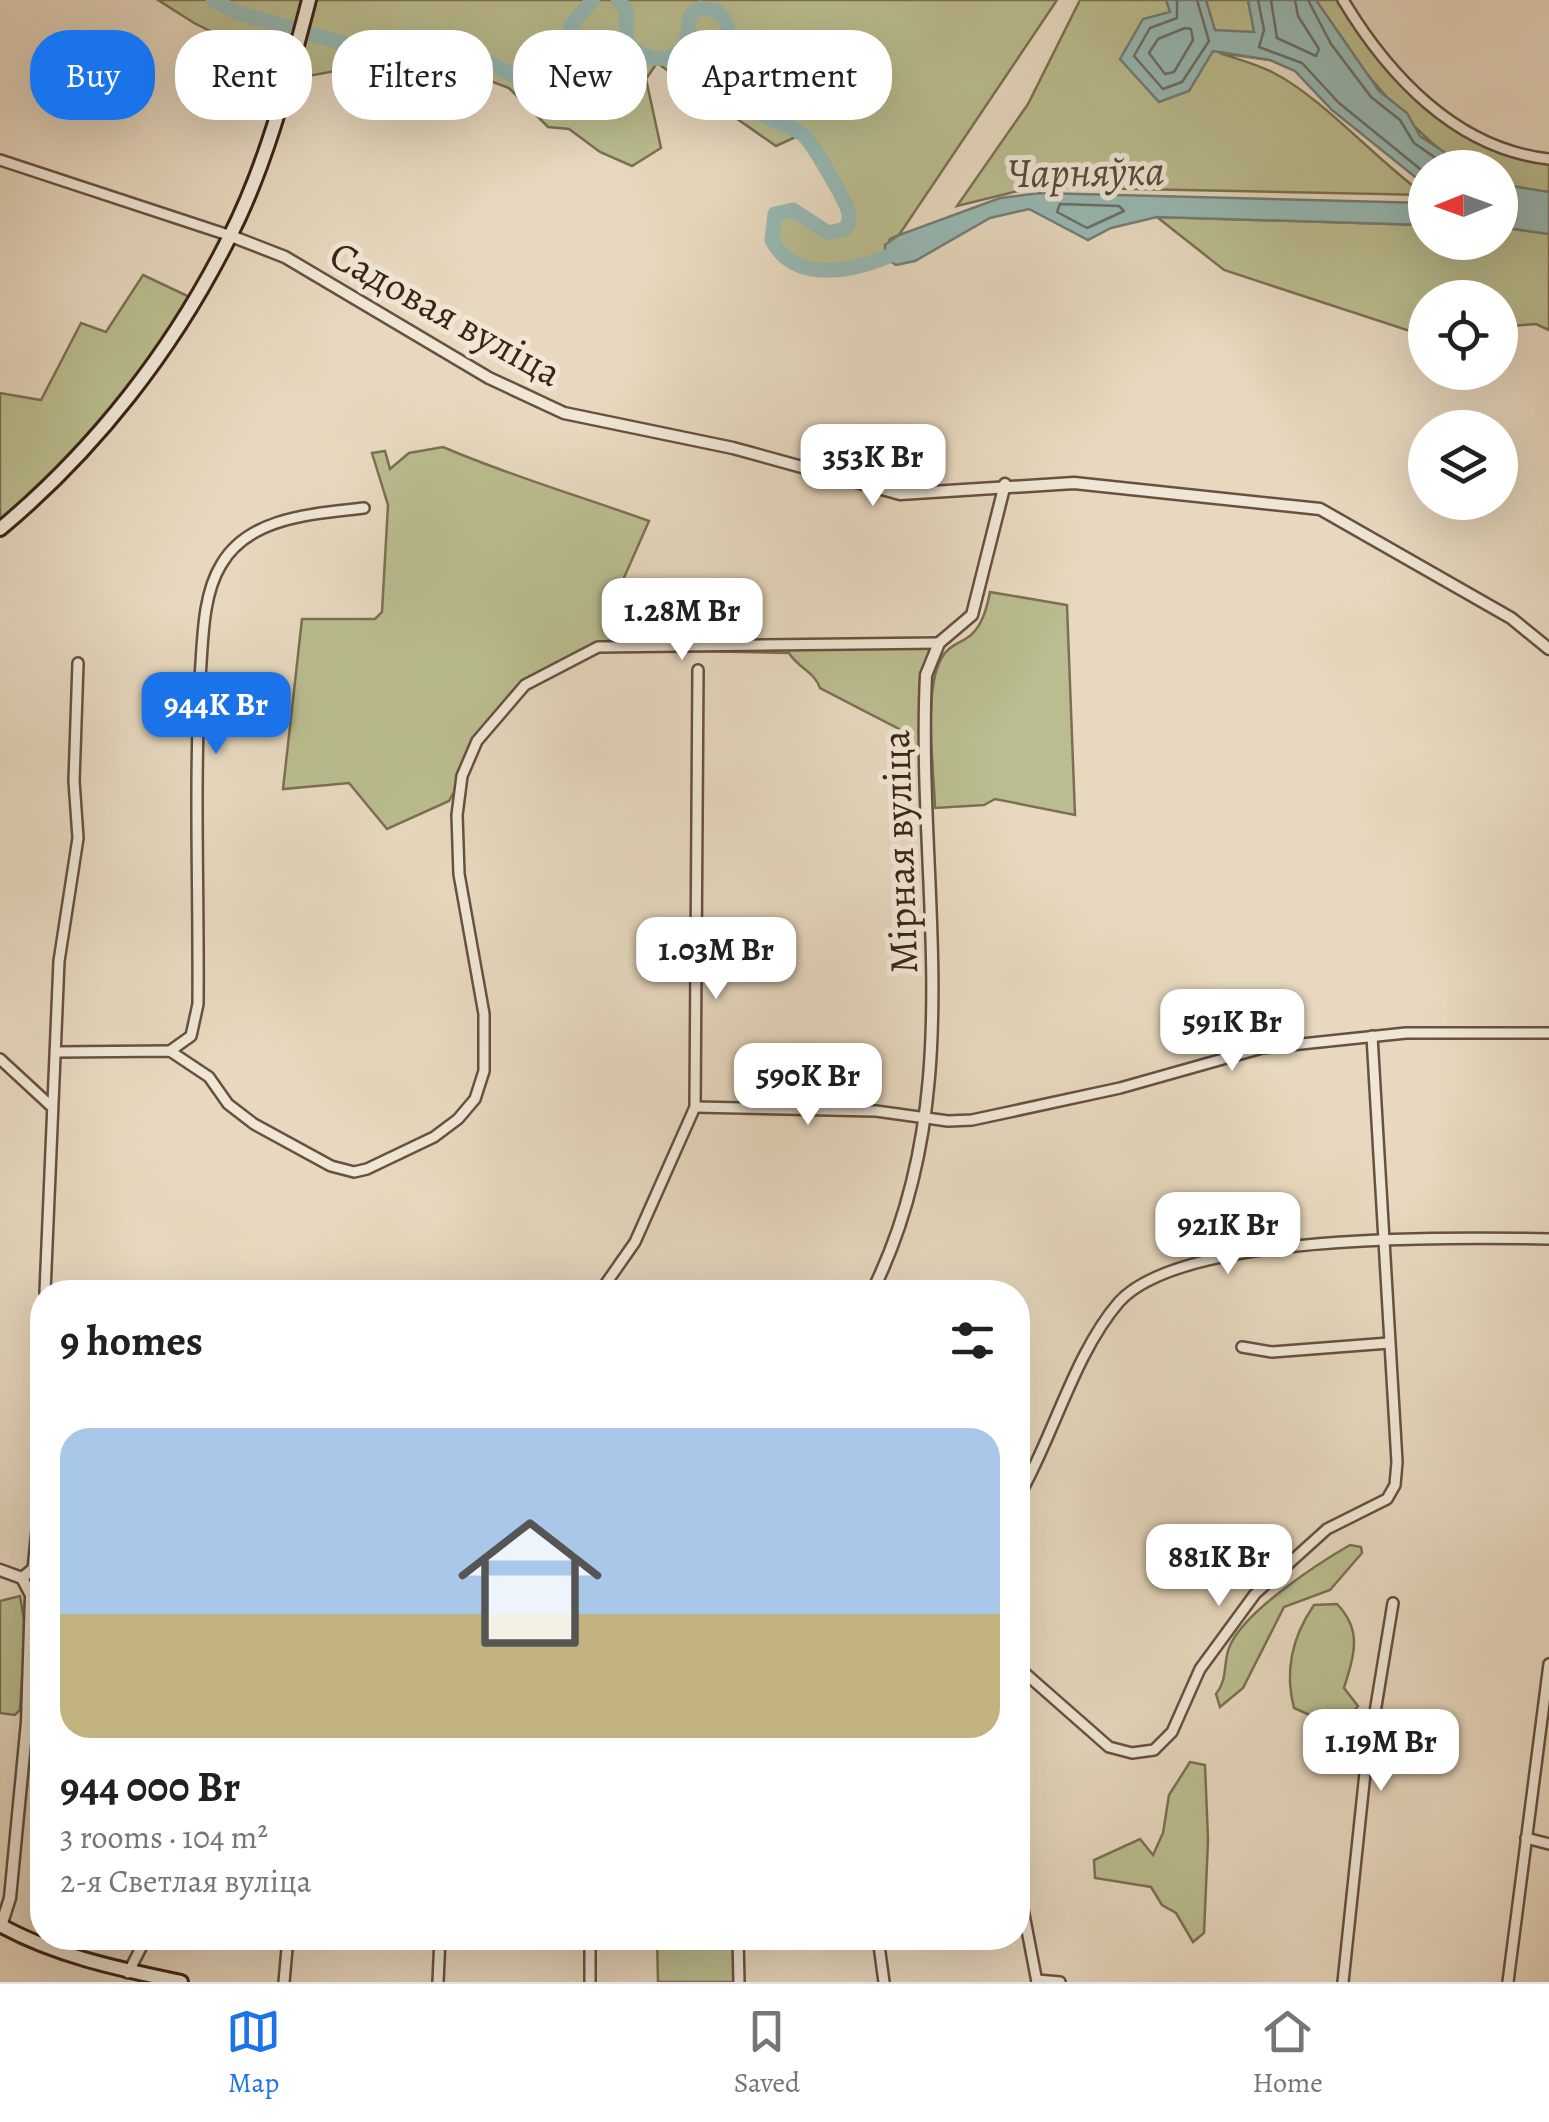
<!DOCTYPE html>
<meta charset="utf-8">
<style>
:root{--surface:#fff;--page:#f6f6f6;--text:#202124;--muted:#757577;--line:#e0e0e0;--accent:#1a73e8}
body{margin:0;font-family:Alegreya,serif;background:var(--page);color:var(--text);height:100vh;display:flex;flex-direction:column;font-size:38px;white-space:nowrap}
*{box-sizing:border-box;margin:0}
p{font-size:32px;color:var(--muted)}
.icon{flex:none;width:55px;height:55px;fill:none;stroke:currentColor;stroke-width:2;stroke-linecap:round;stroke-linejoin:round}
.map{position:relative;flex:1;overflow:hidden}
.drawer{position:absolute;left:30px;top:1280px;width:1000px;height:670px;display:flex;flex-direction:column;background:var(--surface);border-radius:40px;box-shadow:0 10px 40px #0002}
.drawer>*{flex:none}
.top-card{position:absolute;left:30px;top:30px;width:1000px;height:90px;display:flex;gap:20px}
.needle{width:65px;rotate:269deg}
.tools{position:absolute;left:1408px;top:150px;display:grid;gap:20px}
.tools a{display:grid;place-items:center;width:110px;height:110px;border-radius:50%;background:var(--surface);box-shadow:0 10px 40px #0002;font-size:50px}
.price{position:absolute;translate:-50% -85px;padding:0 22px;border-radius:20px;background:#fff;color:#222;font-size:32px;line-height:65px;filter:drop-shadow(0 2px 5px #0008)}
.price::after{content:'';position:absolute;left:50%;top:60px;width:30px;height:22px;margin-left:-15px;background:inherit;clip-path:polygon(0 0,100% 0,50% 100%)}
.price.selected{background:var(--accent);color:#fff}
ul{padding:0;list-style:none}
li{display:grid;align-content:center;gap:20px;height:530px;padding:0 30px}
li+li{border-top:2px solid var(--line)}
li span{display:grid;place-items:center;height:310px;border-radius:30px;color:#555}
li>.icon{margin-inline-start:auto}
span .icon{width:180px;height:180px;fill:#fffc;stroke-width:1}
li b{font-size:42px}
h2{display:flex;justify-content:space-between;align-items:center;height:120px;padding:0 30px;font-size:42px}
.pill{padding:0 35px;border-radius:40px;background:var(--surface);box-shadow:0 10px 40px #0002;font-size:35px;line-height:90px}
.pill.selected{background:var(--accent);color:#fff}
.dock{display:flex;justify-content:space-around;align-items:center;height:140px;border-top:2px solid var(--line);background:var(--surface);font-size:28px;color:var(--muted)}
.dock a{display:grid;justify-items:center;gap:5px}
.dock .selected{color:var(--accent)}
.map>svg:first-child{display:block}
.green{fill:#babd8f;stroke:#7c7052;stroke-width:2.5}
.water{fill:#97b9b4;stroke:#737d75;stroke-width:2.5}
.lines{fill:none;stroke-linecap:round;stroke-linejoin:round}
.shore{stroke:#6a6e65;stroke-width:2.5}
.river{stroke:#97b9b4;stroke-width:15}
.minor-casing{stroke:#685140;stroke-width:14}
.tertiary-casing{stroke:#685140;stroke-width:15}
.secondary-casing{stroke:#3d2416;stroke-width:18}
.minor{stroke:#efe6d5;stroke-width:9}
.tertiary{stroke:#efe6d5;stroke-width:10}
.secondary{stroke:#efe6d5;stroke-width:12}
.labels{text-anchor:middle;stroke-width:10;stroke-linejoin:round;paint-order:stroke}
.street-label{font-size:40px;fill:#3d2416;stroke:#efe6d5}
.water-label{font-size:42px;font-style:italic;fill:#54493e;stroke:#efe6d5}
</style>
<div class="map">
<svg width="1549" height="1982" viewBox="0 0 1549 1982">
<rect width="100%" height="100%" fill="#e7d8bf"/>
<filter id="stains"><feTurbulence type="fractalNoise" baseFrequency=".002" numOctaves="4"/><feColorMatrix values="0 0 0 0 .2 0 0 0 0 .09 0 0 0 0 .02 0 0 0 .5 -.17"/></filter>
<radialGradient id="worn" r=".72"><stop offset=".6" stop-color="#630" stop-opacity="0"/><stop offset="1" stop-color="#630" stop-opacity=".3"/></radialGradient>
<g class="green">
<path d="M 158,0 L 1057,0 L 899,235 L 890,239 L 885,258 C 862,267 837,273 813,269 C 787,265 749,230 783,209 L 800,214 L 828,233 L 845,229 L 846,206 L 809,140 L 802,134 L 776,146 L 657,63 L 646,79 L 661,148 L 632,166 L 600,152 L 569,129 L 548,127 L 509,88 L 472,74 L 417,118 L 356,96 L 335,71 L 303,77 L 194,23 Z"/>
<path d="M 1080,0 L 1248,0 L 1255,32 L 1296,71 L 1270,60 L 1220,53 C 1237,59 1256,64 1272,72 C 1322,97 1376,160 1425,195 L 1034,187 L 957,206 L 1028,104 Z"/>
<path d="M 1316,0 L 1343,0 L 1410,89 L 1489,143 L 1549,159 L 1549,192 L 1514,190 L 1500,184 L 1500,168 C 1491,167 1477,170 1468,167 C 1433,158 1330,37 1316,0 Z"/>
<path d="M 1157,217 L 1425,225 L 1425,242 L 1500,242 L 1500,227 L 1549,234 L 1549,330 L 1536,324 L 1500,327 L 1500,298 L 1425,298 L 1425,332 L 1416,333 L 1224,270 Z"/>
<path d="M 143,275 L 194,299 L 133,390 L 0,529 L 0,393 L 41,400 L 81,323 L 106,332 Z"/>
<path d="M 443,447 C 510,476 580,496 649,521 L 608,614 L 619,638 L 525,685 L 500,709 L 449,801 L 387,829 L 349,783 L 283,789 L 302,619 L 375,619 L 382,612 L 388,505 L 372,453 L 385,451 L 390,469 L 409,453 Z"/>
<path d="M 990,592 L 1067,605 L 1075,815 L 995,799 L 984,805 L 935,808 C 934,768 923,693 941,659 C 948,645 960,644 971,635 C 983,624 987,607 990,592 Z"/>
<path d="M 698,643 L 939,643 L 929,661 L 926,756 L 912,751 L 899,729 L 820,688 C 814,671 798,668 789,653 L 698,651 Z"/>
<path d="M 1350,1545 L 1361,1547 L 1362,1553 L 1330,1590 L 1284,1607 L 1243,1688 L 1220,1707 L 1216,1694 C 1228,1679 1223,1664 1229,1648 C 1242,1613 1317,1564 1350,1545 Z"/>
<path d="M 20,1596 L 25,1626 L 20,1710 L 15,1715 L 0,1713 L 0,1601 Z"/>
<path d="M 1337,1604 C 1363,1631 1354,1655 1344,1688 L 1358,1706 L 1341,1729 L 1294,1708 C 1284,1670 1292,1637 1314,1605 Z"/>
<path d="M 1190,1762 L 1205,1765 L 1208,1840 L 1204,1933 L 1193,1942 L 1176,1913 L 1162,1905 L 1151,1887 L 1095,1878 L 1094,1860 L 1140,1839 L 1153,1855 L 1163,1833 L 1169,1795 Z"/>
<path d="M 657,1938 L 738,1938 L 739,1982 L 658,1982 Z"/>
</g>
<g class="water">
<path d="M 1166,0 L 1206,0 L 1215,30 L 1254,32 L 1248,0 L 1316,0 L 1379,91 L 1407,113 L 1420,136 L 1467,167 L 1425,168 L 1425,185 L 1332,110 L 1295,71 L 1270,60 L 1213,51 L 1189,91 L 1159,102 L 1120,59 L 1143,19 L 1170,12 Z"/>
<path d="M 1500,184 L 1549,192 L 1549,234 L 1500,227 Z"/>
<path d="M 1040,193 L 1425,203 L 1425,225 L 1157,217 L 1111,228 L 1088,240 L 1029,209 L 990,218 L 915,261 L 896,265 L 885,258 L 885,245 L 899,235 L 1000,198 Z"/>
</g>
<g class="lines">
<g class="shore">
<path d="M 1177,0 L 1177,18 L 1150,28 L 1134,56 L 1163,89 L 1182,82 L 1209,41 L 1197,0"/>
<path d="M 1258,0 L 1264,30 L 1259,47 L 1302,63 L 1339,103 L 1425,173"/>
<path d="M 1271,0 L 1277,38 L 1316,56 L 1319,49 L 1298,16 L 1295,0"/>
<path d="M 1308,0 L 1331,44 L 1371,97 L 1400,120 L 1414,143 L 1450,168"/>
<path d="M 1185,28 L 1191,29 L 1193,40 L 1174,72 L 1165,74 L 1149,53 L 1158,39 Z"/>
<path d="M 1060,204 L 1119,206 L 1124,211 L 1087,228 L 1057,212 Z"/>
</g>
<g class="river">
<path d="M 213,0 L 236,12 L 387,56 L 488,62 L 553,97 L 569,100 L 580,89 L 571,25 L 593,0"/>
<path d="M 618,0 L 626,9 L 627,42 C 639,59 671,67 684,46 C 690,36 686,24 692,14 L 701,8 L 717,11 C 743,32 714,69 747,103 C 763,119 784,122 802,134 C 811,140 848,204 849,214 C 850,222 848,223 845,229 L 828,233 L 793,210 L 775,214 L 772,240 C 797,288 863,269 902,250"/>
</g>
<defs>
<g id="minor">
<path d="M 1343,0 C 1388,75 1456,149 1549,159"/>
<path d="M 0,160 L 231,236"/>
<path d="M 170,1051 L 191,1036 L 198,1004 C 199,895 194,786 200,677 C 203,642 202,596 221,565 C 249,516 315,514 364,508"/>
<path d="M 56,1052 L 170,1051 L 209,1077 L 228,1104 L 254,1124 L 331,1166 L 354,1172 L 367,1169 L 434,1137 L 458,1119 L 475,1099 L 484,1071 L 484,1014 L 459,874 L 457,815 L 462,776 L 477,741 L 525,685 L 598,647 L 939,643"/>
<path d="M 0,1059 L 52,1107"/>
<path d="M 695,1107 L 876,1111 L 948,1121 L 972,1120 L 1120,1088 L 1262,1048 L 1406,1033 L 1549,1033"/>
<path d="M 45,1292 L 59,961 L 78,838 L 74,781 L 78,663"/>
<path d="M 600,1292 L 635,1242 L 695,1107 L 698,670"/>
<path d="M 1242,1347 L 1272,1352 L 1389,1343"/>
<path d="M 42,1370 L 42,1406"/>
<path d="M 1018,1498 C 1053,1438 1074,1354 1119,1302 C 1182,1232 1455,1237 1549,1239"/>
<path d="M 33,1569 L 42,1481"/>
<path d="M 1018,1667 L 1109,1747 L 1132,1753 L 1154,1750 L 1172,1732 L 1200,1669 L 1255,1594 L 1327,1529 L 1387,1499 L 1395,1485 L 1397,1462 L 1372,1036"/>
<path d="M 1526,1838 L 1549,1844"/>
<path d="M 1018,1883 L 1037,1982"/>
<path d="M 738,1938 L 739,1982"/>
<path d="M 878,1938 L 884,1982"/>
<path d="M 128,1973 L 146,1938"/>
<path d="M 1037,1980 L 1060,1982"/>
<path d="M 284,1982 L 288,1938"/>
<path d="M 438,1982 L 440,1938"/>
<path d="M 590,1982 L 590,1938"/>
<path d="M 1343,1982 L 1365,1773 L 1393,1603"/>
<path d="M 1508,1982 L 1549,1664"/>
</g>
<g id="tertiary">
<path d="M 231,236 L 285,257 L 489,378 L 564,413 L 733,448 L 900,494 L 1074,483 L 1320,509 L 1511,618 L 1549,649"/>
<path d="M 872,1292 C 971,1093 916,886 926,675 L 939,643 L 972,615 L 1005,484"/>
<path d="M 0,1570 L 22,1578 L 31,1595 L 27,1722 L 10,1898 L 1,1926"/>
<path d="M 22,1578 L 33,1569 L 42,1569"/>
</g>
<g id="secondary">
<path d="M 0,529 C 95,450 173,350 229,238 C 267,164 288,80 309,0"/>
<path d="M 0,1925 C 56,1956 119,1969 181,1982"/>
</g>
</defs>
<use href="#minor" class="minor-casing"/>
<use href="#tertiary" class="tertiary-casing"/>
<use href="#secondary" class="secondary-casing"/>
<use href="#minor" class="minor"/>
<use href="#tertiary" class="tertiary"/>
<use href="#secondary" class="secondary"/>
</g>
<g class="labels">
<g class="street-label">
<text transform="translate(446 313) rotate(29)" y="14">Садовая вуліца</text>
<text transform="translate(899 852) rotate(-92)" y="14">Мірная вуліца</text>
</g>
<g class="water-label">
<text transform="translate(1086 171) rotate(-1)" y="15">Чарняўка</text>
</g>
</g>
<rect width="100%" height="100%" filter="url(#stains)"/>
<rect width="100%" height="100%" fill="url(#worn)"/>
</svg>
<div class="tools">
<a><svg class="needle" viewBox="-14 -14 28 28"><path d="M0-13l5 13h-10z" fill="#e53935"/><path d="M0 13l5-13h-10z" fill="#757577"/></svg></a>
<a><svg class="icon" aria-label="locate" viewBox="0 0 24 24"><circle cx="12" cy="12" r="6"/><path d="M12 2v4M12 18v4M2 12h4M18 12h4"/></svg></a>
<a><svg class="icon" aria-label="layers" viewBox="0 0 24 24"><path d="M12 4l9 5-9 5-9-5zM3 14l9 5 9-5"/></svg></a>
</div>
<b class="price" style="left:873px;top:509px">353K Br</b>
<b class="price" style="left:682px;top:663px">1.28M Br</b>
<b class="price selected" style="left:216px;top:757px">944K Br</b>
<b class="price" style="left:716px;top:1002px">1.03M Br</b>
<b class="price" style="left:1232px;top:1074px">591K Br</b>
<b class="price" style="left:808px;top:1128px">590K Br</b>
<b class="price" style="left:1228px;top:1277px">921K Br</b>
<b class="price" style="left:1219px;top:1609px">881K Br</b>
<b class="price" style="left:1381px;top:1794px">1.19M Br</b>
<div class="top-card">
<a class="pill selected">Buy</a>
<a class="pill">Rent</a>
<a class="pill">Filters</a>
<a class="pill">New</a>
<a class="pill">Apartment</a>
</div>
<section class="drawer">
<h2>9 homes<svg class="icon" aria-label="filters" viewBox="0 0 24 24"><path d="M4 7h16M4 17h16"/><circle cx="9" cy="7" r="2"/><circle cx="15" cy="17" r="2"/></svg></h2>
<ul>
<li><span style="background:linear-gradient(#a9c7e8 60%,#c2b280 0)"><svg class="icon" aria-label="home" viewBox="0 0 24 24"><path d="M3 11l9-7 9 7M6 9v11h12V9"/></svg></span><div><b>944 000 Br</b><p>3 rooms · 104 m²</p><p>2-я Светлая вуліца</p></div></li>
</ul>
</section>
</div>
<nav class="dock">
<a class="selected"><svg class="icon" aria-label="map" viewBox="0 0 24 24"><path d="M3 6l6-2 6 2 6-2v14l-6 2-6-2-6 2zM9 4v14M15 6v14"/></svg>Map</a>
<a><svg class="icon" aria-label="saved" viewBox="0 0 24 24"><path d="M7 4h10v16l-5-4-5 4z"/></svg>Saved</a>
<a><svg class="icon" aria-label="home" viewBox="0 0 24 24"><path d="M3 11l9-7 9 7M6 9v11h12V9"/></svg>Home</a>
</nav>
